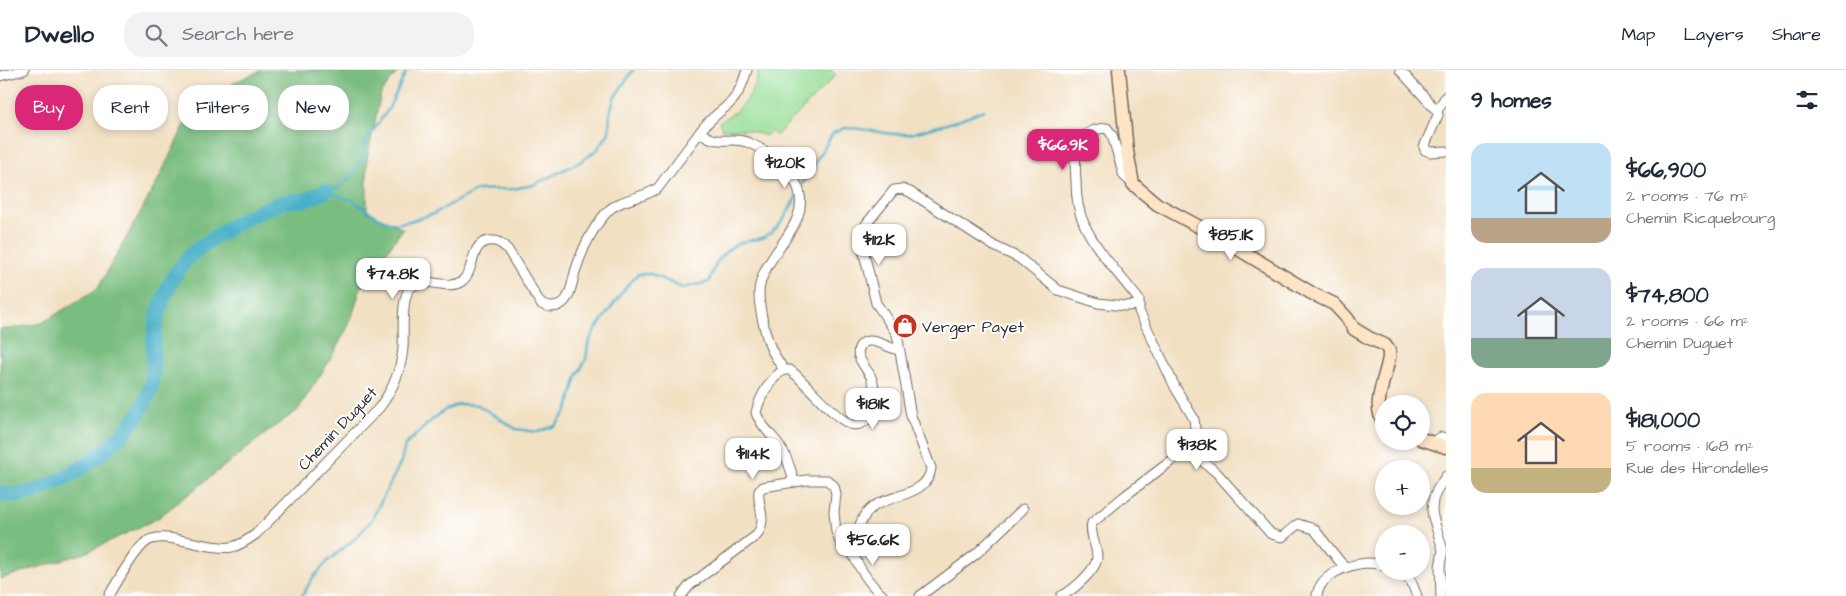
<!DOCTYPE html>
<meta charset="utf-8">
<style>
:root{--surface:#fff;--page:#f2f2f3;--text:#1f2937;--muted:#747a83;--line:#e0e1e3;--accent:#db2777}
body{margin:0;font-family:"Architects Daughter",sans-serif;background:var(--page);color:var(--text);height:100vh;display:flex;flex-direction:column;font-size:19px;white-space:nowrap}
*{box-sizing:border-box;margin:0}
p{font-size:16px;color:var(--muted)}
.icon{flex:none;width:28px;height:28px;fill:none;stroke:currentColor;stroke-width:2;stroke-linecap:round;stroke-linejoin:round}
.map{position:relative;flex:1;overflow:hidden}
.side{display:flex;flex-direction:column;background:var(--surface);width:400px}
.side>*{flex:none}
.top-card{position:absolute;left:15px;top:15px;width:475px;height:45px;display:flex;gap:10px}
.tools{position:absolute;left:1375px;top:325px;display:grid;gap:10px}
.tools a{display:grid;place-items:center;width:55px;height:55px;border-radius:50%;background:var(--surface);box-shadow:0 2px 8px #0003;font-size:25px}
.price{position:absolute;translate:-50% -42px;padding:0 11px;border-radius:10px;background:#fff;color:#222;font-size:16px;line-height:32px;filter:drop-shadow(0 1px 2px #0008)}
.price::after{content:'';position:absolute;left:50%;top:30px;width:15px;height:11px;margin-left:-8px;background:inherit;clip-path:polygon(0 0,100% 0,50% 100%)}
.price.current{background:var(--accent);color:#fff}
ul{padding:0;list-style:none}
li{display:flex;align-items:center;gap:15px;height:125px;padding:0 25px}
li span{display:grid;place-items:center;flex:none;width:140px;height:100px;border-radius:15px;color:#555}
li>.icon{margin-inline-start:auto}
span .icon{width:60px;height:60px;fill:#fffc;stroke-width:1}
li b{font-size:21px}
h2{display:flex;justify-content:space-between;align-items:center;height:60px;padding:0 25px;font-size:21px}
.chip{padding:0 18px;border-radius:20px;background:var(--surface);box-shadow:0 2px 8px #0003;font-size:18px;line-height:45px}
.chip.current{background:var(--accent);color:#fff}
header{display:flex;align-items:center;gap:30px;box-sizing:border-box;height:70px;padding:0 25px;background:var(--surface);border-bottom:1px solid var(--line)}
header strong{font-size:24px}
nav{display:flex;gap:28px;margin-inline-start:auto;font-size:18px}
.search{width:350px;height:45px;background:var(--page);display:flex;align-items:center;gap:12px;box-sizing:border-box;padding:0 18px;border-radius:20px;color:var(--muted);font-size:19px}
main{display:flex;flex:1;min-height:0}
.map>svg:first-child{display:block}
.green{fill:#98de98;stroke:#628462}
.forest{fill:#7abd80;stroke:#527456}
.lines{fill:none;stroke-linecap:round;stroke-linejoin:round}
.stream{stroke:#49b0c8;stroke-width:2.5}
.river{stroke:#49b0c8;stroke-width:15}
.minor-casing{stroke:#716a60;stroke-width:11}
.secondary-casing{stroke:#716a60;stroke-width:15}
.minor{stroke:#fff;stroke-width:9}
.secondary{stroke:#ffe4c6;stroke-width:12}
.labels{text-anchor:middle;stroke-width:4;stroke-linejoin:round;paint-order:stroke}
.poi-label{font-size:16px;fill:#2b2b2b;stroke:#fff;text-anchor:start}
.street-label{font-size:16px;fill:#2b2b2b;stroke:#fff}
</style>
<header>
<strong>Dwello</strong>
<div class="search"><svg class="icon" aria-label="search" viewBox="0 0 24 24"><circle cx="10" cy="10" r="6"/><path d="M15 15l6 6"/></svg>Search here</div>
<nav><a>Map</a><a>Layers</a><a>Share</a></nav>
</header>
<main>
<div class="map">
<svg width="1446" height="526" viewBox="0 0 1446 526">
<rect width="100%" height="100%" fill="#fff"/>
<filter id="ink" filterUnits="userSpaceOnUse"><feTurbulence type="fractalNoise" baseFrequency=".02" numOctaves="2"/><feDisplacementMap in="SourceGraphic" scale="10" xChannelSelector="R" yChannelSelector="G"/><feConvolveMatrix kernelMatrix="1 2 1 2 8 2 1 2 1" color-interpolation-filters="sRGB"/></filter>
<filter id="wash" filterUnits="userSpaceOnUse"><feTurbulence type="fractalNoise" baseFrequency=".0096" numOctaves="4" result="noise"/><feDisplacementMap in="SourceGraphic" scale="20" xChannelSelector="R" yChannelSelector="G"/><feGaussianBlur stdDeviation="1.12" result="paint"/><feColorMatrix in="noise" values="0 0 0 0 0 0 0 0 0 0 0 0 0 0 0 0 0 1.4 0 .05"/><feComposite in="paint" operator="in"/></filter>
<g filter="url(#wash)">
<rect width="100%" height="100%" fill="#f2e0c3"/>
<path class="green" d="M 759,0 L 831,0 L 836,5 L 776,66 L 771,61 L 766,66 L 748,60 L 722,59 L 719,52 C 742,40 753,25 759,0 Z"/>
<path class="forest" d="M 262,0 L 399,0 L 381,23 L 367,89 L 367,142 L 403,159 L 361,217 L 350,253 L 327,295 L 297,341 L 274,357 L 158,448 L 85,483 L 0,509 L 0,259 L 9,259 L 42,253 L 98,218 L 155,116 L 188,48 L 235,12 Z"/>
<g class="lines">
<g class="stream">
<path d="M 800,118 L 833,63 L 845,58 L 861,59 L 892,64 L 910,64 L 950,53 L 984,40"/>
<path d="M 325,121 L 352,130 L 379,148 L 395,154 L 414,150 L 433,144 L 477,120 L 513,119 L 533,115 L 580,92 L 597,80 L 609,63 L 610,44 L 614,28 L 633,0"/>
<path d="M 327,121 L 340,117 L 352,105 L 361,90 L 366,71 L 389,38 L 407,0"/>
<path d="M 302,526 L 312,509 L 327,492 L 359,465 L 372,449 L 401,392 L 405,375 L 432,350 L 445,340 L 460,334 L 478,335 L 516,359 L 537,362 L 555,356 L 567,341 L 577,306 L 586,289 L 588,274 L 595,260 L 626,217 L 638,204 L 651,204 L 682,218 L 709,212 C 714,193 724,178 743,172 C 749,170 756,170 762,168 C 779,161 789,141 797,125"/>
</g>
<path class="river" d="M 0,423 C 23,430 44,418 64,408 C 98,390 138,358 150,320 C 155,307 153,292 153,279 C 154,247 166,212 188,188 C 196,179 207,172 218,165 C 241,150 259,140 285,132 C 291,130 298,131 304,130 C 311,128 319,124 325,121"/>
</g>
</g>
<g filter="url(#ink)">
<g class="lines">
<defs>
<g id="minor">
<path d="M 747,0 C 743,12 739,25 729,34 C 718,44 708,50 700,62 C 719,77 728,66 747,72 C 757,76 779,89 786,96 C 791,101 793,108 796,113 C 817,155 759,184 759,224 C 759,238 765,263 770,276 C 773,284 779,292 784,300"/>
<path d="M 1400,0 L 1437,41 L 1438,45 L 1424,77 L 1425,80 L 1430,82 L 1446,81"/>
<path d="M 0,6 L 24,0"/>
<path d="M 1437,41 L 1446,26"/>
<path d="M 1133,114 L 1124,106 L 1112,65 L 1107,58 C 1073,60 1074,84 1076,111 C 1076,127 1078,142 1085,156 C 1098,183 1121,206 1139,230 L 1139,241 L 1175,317 L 1194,349 L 1196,367 L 1187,379 L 1216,402 L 1271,464 L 1282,467 L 1298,454 L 1314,459 L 1345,498"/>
<path d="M 1432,372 L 1442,367 L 1446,368"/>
<path d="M 794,412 C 791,399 787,386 779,375 C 771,364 761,356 756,343 C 759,328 771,307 784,300 L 790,300 L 796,305 C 809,317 835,348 850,354 C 856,356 862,354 867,350 C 878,340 876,319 871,307 C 867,298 850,283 863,273 C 872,266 890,279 899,280"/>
<path d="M 849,475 C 860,468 856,447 876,435 C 893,425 929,424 931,398 L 911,346 L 897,264 L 876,233 L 861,171 L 862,162 L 867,153 L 894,120 L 902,119 L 910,122 L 994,176 L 1019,188 L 1058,220 L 1098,233 L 1125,236 L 1139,235"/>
<path d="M 849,475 C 857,495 867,512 883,526"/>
<path d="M 1398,501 L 1411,511 L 1417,526"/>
<path d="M 109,526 C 117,512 134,481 146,472 C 164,459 207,481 232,477 C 241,475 248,470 256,464 L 379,338 C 392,321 401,301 403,278 C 404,264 401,233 408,221 C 422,201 446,223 462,211 C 475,201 470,174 488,171 C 497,170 502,173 508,180 L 541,234 C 550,239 561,238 567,228 C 571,221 573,210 575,202 C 582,180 591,159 607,142 C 620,128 643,129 658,118 L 700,62"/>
<path d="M 681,526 L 690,515 L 757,465 C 768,446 757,439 759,421 L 763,417 L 807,410 L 827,410 L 834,416 L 836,424 L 834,442 L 836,462 L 841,474 L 849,475"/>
<path d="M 920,526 L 976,484 L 1023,439"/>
<path d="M 1061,526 C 1071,522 1097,500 1097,487 C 1097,476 1089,463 1092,453 L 1126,425 L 1187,379"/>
<path d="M 1317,526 C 1319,505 1348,494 1368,493 C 1373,493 1379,494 1384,496"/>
<path d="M 1441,526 L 1440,497 L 1443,480 L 1433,447 L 1432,440 L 1433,430 L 1437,420 L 1446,406"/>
</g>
<g id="secondary">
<path d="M 1119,0 L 1127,81 L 1133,114 L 1157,134 L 1220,168 L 1313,224 L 1334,234 L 1347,248 L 1354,259 L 1369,268 L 1385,275 L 1389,281 L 1389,287 C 1386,308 1371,334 1384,353"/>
<path d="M 1421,369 L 1446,377"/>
</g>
</defs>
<use href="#minor" class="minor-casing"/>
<use href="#secondary" class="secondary-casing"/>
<use href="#minor" class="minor"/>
<use href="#secondary" class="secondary"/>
</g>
</g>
<defs>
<symbol id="shop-disc" viewBox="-11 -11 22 22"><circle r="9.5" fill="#c8321e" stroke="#fff"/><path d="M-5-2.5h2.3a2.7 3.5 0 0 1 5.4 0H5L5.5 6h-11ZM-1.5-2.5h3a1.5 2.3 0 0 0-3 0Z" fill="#fff"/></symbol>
</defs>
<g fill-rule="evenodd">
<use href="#shop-disc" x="891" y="242" width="28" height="28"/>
</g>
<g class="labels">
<g class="poi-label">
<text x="922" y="262">Verger Payet</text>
</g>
<g class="street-label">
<text transform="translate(337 358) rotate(-47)" y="6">Chemin Duguet</text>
</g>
</g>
</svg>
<div class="tools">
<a><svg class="icon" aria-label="locate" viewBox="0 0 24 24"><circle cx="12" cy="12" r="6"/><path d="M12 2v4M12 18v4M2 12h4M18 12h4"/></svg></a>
<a>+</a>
<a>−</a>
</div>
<b class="price current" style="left:1063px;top:101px">$66.9K</b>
<b class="price" style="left:785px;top:119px">$120K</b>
<b class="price" style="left:1231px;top:191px">$85.1K</b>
<b class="price" style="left:879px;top:196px">$112K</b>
<b class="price" style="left:393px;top:230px">$74.8K</b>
<b class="price" style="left:873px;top:360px">$181K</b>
<b class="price" style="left:1197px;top:401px">$138K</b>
<b class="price" style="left:753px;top:410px">$114K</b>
<b class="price" style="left:873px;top:496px">$56.6K</b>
<div class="top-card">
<a class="chip current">Buy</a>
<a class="chip">Rent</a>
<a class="chip">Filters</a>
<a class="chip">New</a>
</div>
</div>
<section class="side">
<h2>9 homes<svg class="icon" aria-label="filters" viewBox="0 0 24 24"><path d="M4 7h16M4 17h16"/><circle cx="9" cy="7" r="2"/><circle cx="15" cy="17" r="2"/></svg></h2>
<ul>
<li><span style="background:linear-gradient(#bfe0f5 75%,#b9a48a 0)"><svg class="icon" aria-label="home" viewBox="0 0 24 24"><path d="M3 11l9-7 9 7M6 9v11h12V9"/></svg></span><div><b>$66,900</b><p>2 rooms · 76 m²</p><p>Chemin Ricquebourg</p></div></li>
<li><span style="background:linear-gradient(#c9d6e8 70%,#7fa58c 0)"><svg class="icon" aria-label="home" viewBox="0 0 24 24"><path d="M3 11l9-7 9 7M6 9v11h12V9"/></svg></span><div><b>$74,800</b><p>2 rooms · 66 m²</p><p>Chemin Duguet</p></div></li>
<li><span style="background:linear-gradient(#ffd9b3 75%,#c2b280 0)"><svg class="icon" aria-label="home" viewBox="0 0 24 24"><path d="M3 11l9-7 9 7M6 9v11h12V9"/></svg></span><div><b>$181,000</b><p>5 rooms · 168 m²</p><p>Rue des Hirondelles</p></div></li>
</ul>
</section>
</main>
